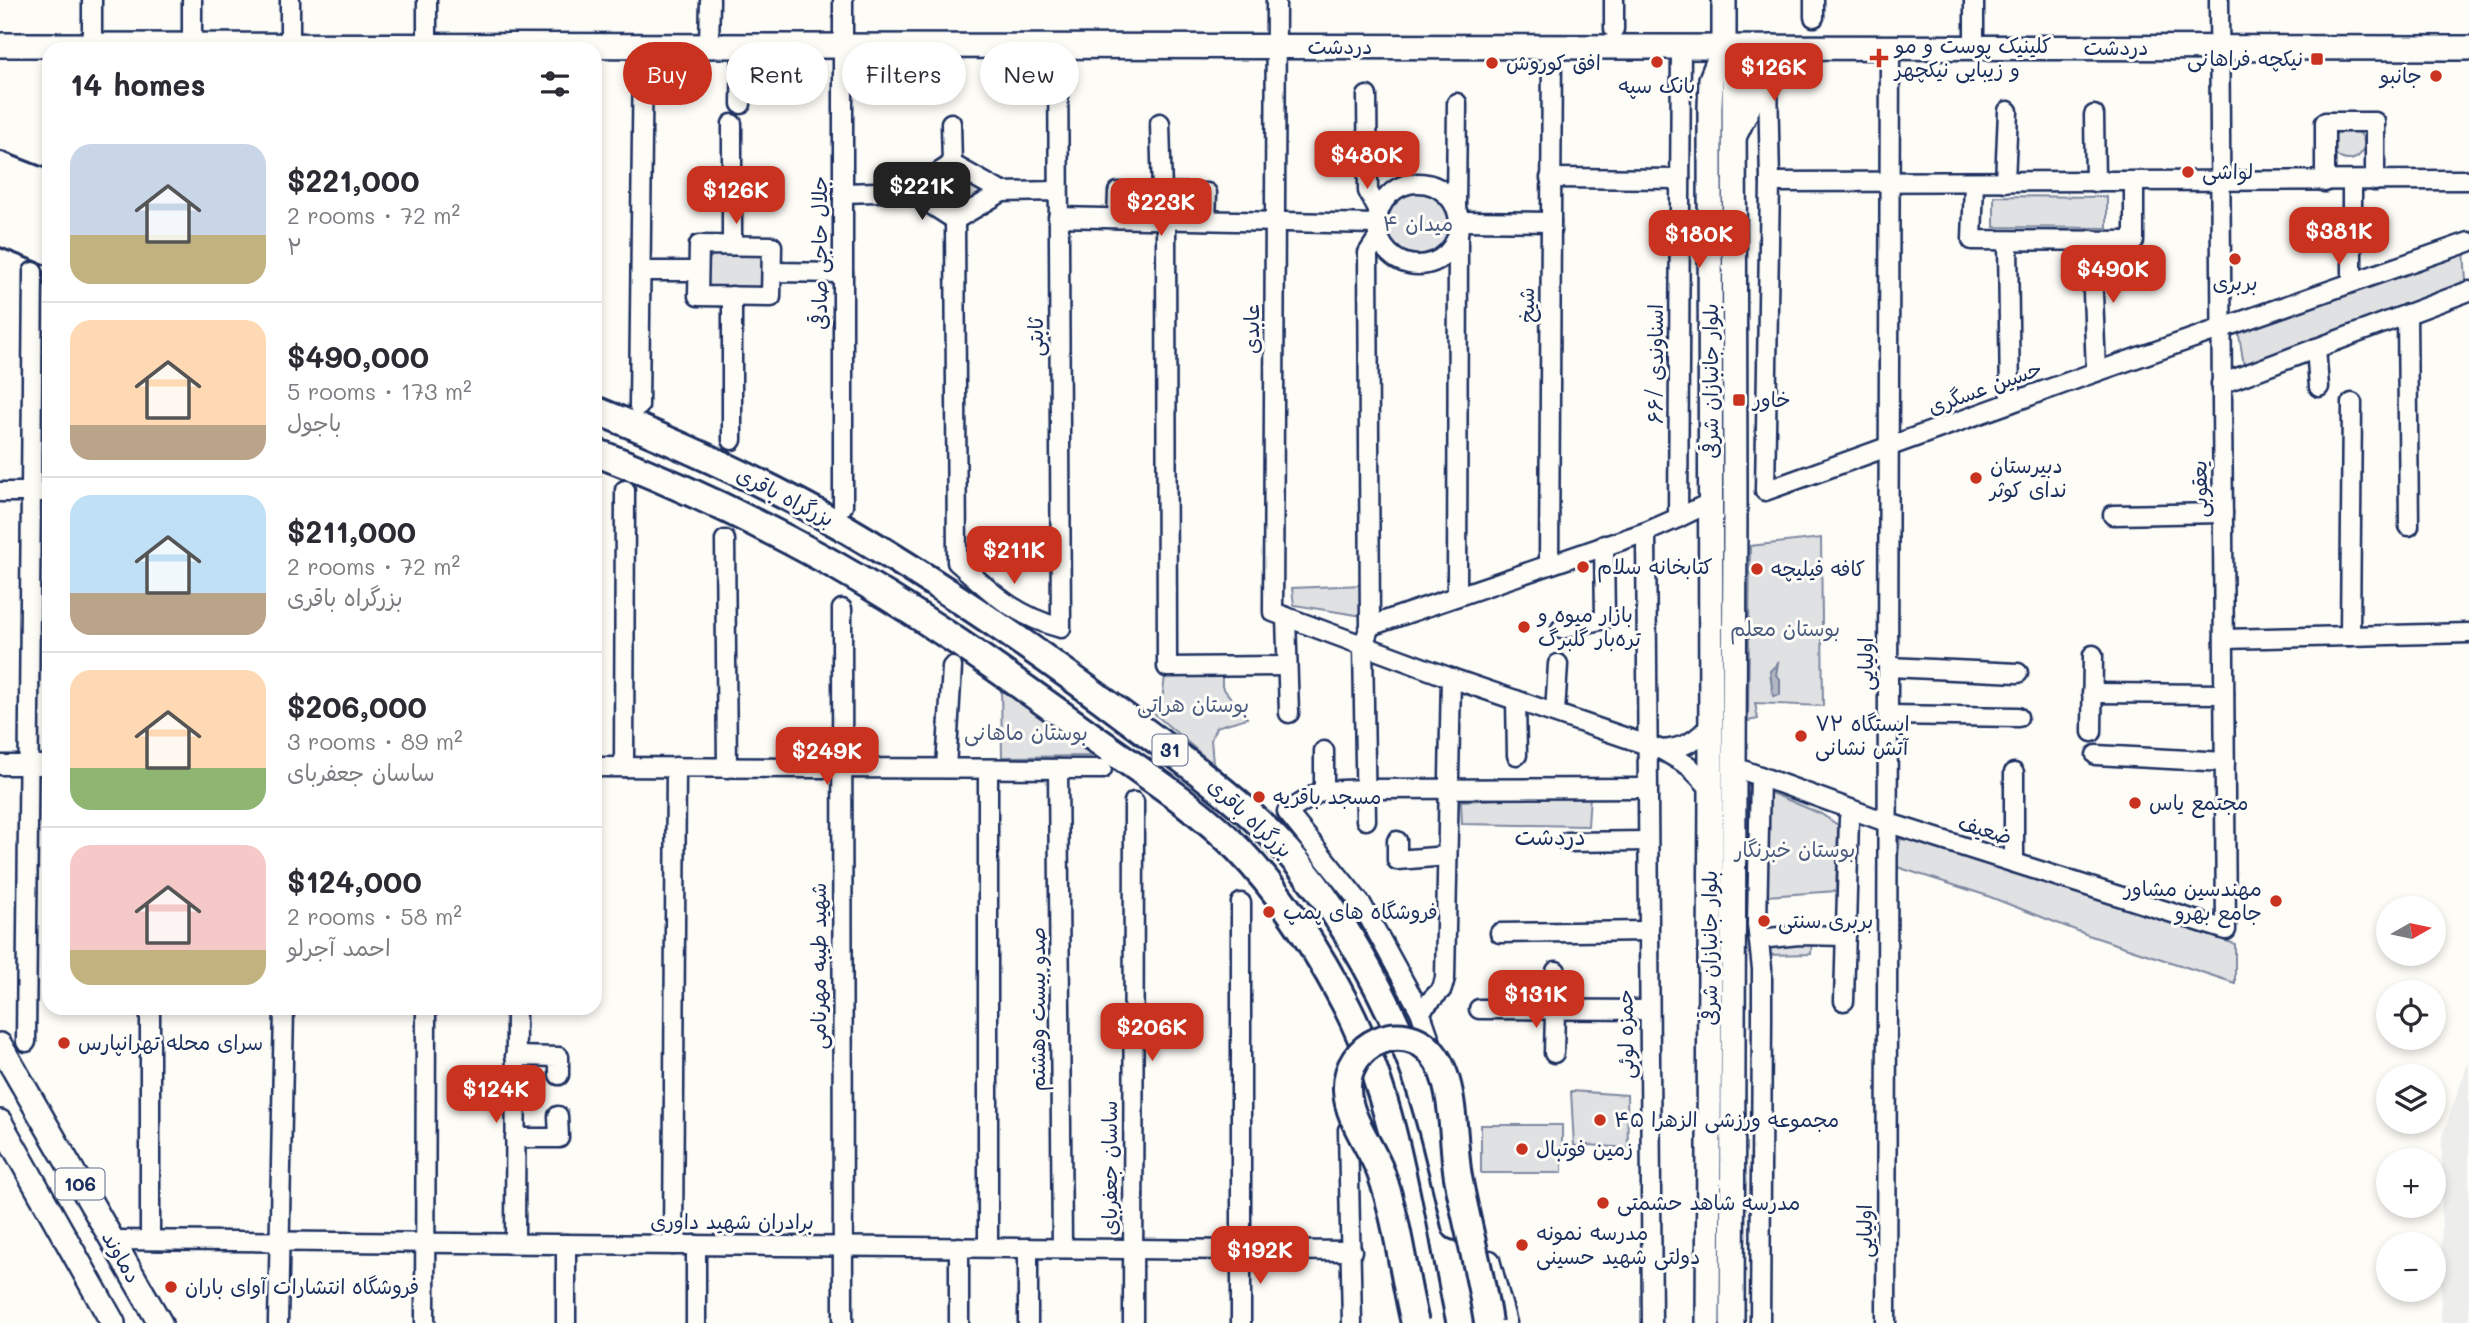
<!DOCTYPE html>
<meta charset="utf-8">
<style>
:root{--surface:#fff;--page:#f2f2f3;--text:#2b2b33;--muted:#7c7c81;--line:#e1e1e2;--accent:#c8321e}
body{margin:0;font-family:Mali,"Playpen Sans Arabic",sans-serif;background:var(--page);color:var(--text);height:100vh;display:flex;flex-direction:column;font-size:26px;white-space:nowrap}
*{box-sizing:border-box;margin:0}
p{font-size:23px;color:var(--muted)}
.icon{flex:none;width:38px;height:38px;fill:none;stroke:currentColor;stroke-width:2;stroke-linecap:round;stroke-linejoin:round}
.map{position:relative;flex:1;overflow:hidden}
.panel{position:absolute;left:42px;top:42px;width:560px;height:973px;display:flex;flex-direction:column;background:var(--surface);border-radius:21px;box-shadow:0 4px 10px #0003}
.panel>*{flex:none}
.top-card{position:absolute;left:623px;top:42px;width:665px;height:63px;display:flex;gap:14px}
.needle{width:46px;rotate:81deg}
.buttons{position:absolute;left:2376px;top:896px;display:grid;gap:14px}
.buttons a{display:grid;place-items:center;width:70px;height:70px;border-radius:50%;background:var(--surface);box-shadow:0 4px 10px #0003;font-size:35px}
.price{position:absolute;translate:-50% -60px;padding:0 16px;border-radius:14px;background:var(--accent);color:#fff;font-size:23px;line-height:46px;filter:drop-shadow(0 2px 4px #0008)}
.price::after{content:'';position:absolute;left:50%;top:42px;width:21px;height:16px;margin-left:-10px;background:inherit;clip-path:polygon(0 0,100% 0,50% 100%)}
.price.current{background:#222;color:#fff}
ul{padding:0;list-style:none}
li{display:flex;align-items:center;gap:21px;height:175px;padding:0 28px}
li+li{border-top:2px solid var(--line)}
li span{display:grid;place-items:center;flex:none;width:196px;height:140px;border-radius:21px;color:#555}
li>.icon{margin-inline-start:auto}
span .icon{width:84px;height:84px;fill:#fffc;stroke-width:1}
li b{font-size:30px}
h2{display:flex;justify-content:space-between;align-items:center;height:84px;padding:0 28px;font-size:30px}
.tag{padding:0 24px;border-radius:32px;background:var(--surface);box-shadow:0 4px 10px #0003;font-size:24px;line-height:63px}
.tag.current{background:var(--accent);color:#fff}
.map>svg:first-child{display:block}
.built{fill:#edeeec}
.green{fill:#e0e1e3;stroke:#7e88a0;stroke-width:2}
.water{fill:#b3b8c5;stroke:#76819c;stroke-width:2}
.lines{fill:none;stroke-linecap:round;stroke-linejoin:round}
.minor-casing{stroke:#1b2f5e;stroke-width:23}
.major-casing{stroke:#1b2f5e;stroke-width:28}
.highway-casing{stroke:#1b2f5e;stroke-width:32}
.minor{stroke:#fdfcf7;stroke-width:18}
.major{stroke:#fdfcf7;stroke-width:23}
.highway{stroke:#fdfcf7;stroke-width:26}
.highway-bridge-casing{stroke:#1b2f5e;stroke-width:32;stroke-linecap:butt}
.highway-bridge{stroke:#fdfcf7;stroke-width:26}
.poi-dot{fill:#c8321e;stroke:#fdfcf7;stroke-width:2.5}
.labels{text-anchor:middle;stroke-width:6;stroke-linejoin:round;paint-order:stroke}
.shield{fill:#fdfcf7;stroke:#5f6c8c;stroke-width:2}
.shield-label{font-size:19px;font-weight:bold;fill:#1b2f5e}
.poi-label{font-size:21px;fill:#1b2f5e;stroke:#fdfcf7;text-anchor:start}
.street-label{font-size:21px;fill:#1b2f5e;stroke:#fdfcf7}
.park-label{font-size:21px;fill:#4c5c7f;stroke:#fdfcf7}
.neighbourhood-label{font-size:23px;fill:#1b2f5e;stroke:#fdfcf7}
</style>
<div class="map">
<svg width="2469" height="1323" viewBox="0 0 2469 1323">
<rect width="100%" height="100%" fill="#fdfcf7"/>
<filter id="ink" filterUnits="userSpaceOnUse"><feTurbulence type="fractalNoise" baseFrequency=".0143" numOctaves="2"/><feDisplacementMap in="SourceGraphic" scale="14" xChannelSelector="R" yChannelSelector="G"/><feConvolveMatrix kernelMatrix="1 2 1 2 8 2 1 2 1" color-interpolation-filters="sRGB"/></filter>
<g filter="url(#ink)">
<path class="built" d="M 2469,1060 L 2469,1323 L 2441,1323 L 2442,1137 Z"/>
<g class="green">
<circle cx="2348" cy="144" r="16"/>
<path d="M 953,171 L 989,192 L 955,214 L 921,192 Z"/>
<circle cx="1417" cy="224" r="33"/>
<path d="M 1994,196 L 2107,197 L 2107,228 L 1994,227 Z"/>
<path d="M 1122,197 L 1203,198 L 1203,216 L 1122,215 Z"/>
<path d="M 2464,250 L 2466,281 L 2244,366 L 2238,329 Z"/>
<path d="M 716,251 L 759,251 L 767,259 L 767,283 L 759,290 L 717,292 L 708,284 L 708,261 Z"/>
<path d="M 1821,538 L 1823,706 L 1755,703 L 1758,719 L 1748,721 L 1750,546 Z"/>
<path d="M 1363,585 L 1363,616 L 1294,605 L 1292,588 Z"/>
<path d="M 1222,671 L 1222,687 L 1247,718 L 1216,727 L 1211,739 L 1213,764 L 1150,710 L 1162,701 L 1165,676 Z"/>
<path d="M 1001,683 L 1094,756 L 1002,757 Z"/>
<path d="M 1750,784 L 1821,814 L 1838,825 L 1836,891 L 1752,897 Z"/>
<path d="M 1590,795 L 1588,826 L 1462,824 L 1461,801 Z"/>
<path d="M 1900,839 L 1933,843 L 2235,944 L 2235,983 L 2088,935 L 1985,895 L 1897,867 Z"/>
<path d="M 1812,939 L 1811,954 L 1768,955 L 1769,941 Z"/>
<path d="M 1571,1091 L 1627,1095 L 1628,1148 L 1588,1145 L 1574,1146 Z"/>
<rect x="1481" y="1125" width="81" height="48"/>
</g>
<path class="water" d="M 1778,663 L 1776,675 L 1780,679 L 1780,695 L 1773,696 L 1770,671 Z"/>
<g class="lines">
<defs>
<g id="minor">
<path d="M 192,0 L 192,49"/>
<path d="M 1276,0 L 1273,612 L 1451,678 L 1662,750 L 1689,766 L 1711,789"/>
<path d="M 1614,0 L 1614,29"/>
<path d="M 1974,0 L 1974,48"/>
<path d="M 1814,17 L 1814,0"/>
<path d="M 709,46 L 710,0"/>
<path d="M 1681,47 L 1678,518 L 1711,502"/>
<path d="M 92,49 L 92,0"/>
<path d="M 290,49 L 290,0"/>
<path d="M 427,49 L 427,0"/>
<path d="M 1768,81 L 1770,182 L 1765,491 L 2096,372 L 2469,242"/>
<path d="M 1367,96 L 1368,191 L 1378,210"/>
<path d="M 741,104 L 742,46"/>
<path d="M 2094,115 L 2095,182"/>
<path d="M 951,123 L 952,164"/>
<path d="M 1160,123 L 1162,193"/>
<path d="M 952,164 L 1002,192"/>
<path d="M 1550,178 L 1680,179"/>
<path d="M 2352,181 L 2352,282"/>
<path d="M 1770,182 L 2469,180"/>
<path d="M 1974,182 L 1972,240 L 2134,241 L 2134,182"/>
<path d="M 2005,182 L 2008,111"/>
<path d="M 2325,182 L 2325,122 L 2375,122 L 2375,181"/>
<circle cx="1418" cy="224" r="41"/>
<path d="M 910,191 L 955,220"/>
<path d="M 910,191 L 952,164"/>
<path d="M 843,193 L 910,191"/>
<path d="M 1456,207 L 1457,103"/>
<path d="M 1058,217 L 1376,224"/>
<path d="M 1117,218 L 1118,192 L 1207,193 L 1206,220"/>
<path d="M 1166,219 L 1167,667 L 1287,666"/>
<path d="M 955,220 L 957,562 C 991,592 1015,616 1061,628 L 1058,46"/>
<path d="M 955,220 L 1002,192 L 1058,191"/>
<path d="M 1459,221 L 1551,222"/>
<path d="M 2317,230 L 2352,229"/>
<path d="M 2091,240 L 2096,372"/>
<path d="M 2008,241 L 2010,403"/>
<path d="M 699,245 L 772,246 L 771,297 L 698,296 Z"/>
<path d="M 732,245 L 732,124"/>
<path d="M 641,271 L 698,271"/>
<path d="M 772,272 L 843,273"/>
<path d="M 2407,314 L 2409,526"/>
<path d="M 2316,348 L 2319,387"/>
<path d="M 2221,384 L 2469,291"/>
<path d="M 639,406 L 643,46"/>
<path d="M 732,440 L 732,296"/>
<path d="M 0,492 L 49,492"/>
<path d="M 843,506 L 843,0"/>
<path d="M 2113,515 L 2223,513"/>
<path d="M 1646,532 L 1652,1323"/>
<path d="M 725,540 L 727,768"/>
<path d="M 1549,564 L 1552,47"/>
<path d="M 1457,596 L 1458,235"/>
<path d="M 842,609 L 843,1323"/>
<path d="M 1286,617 L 1289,713"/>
<path d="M 1370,626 L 1646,532 L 1678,518"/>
<path d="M 1561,629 L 1605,619 L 1604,545"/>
<path d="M 2350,636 L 2352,403"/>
<path d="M 2224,639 L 2469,633"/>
<path d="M 1889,667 L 2018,673"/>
<path d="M 2092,693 L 2224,694"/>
<path d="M 1516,700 L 1517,755"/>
<path d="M 1555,713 L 1558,664"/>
<path d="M 1889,715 L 2018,717"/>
<path d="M 2092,732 L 2093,655"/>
<path d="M 1662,750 C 1684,748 1697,741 1711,724"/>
<path d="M 1324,751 L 1324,791"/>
<path d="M 2096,755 L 2225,762"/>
<path d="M 0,765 L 49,765"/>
<path d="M 1732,766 L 1889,823 L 2226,930 L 2219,0"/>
<path d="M 595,767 L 1102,769"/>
<path d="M 624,767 L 625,490"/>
<path d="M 946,768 L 952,667"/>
<path d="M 1058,769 L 1062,1248"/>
<path d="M 2014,773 L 2014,863"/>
<path d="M 1760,776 L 1757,924 L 1762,969 L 1762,1019 L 1760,1323"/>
<path d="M 1366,820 L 1363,646 L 1370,626 L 1368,253 L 1378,238"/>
<path d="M 1397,841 L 1397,860 L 1447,856"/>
<path d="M 1567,842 L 1647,841"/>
<path d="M 1500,933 L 1648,931"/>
<path d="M 1759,939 L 1799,935 L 1846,936"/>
<path d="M 1844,1001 L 1849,818"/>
<path d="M 1479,1009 L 1649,1010"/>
<path d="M 1420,1011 L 1442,989 L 1445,978 L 1451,678"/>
<path d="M 26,1042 L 33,272"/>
<path d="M 1554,1053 L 1556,971"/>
<path d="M 1435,1054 L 1420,1011 L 1362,905 L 1287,812 L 1321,791 L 1364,789 L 1647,788"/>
<path d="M 515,1056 L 559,1057 L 559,1075"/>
<path d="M 1348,1130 L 1352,1323"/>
<path d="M 515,1138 L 559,1138 L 558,1116"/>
<path d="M 112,1240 L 1352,1251"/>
<path d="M 150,1240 L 150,1008"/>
<path d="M 515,1243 L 516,1008"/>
<path d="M 673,1245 L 676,767"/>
<path d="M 988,1247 L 988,769"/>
<path d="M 1490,1260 L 1507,1323"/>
<path d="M 278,1323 L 284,1008"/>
<path d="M 425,1323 L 426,1008"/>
<path d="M 566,1323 L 566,1244"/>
<path d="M 696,1323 L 696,1245"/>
<path d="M 959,1323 L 959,1247"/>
<path d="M 1028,1323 L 1028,1248"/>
<path d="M 1133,1323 L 1134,802"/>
<path d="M 1241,1323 L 1241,903"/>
<path d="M 1886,1323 L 1890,48"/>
</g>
<g id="major">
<path d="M 1724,0 L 1724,47 L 1734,79 L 1735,501 L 1732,1323"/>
<path d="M 0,45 L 2469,48"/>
<path d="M 1735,135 L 1748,108 L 1772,47"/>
<path d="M 0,1045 L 160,1323"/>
<path d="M 0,1122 L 113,1323"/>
<path d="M 1708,1323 L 1711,789 L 1710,108 L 1711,79 L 1724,47"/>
</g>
<g id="highway">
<path d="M 0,166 L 49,185"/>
<path d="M 0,190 L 49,208"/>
<path d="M 0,211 L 49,230"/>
<path d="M 0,232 L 49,251"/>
<path d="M 595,410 C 680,444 764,482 843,527 C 942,585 1036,650 1128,719 C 1206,777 1277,825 1332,909 C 1365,960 1396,1017 1416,1075 C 1433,1124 1444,1176 1456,1226"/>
<path d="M 595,452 C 673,482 749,518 822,558 C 916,610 1004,673 1090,735 C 1140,771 1195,805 1238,849 C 1282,894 1318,951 1347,1007 C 1397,1106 1409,1216 1431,1323"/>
</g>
</defs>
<use href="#minor" class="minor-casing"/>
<use href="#major" class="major-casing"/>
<use href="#highway" class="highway-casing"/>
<use href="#minor" class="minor"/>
<use href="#major" class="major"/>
<use href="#highway" class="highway"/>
<defs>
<path id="highway-bridge" d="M 1415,1323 C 1403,1273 1398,1221 1381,1173 C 1371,1146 1348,1119 1347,1090 C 1345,1044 1403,1017 1433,1054 C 1456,1082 1452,1142 1458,1177 C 1467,1226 1481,1274 1488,1323"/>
</defs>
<use href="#highway-bridge" class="highway-bridge-casing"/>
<use href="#highway-bridge" class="highway-bridge"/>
</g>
</g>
<g class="poi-dot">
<path d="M1875.5 47.5h7v7h7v7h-7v7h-7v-7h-7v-7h7z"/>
<rect x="2310" y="52" width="14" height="14" rx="3.5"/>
<circle cx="1657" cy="62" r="7"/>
<circle cx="1492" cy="63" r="7"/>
<circle cx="2436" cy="76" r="7"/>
<circle cx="2188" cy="172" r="7"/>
<circle cx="2235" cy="259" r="7"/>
<rect x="1732" y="393" width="14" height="14" rx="3.5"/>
<circle cx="1976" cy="478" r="7"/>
<circle cx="1583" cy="567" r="7"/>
<circle cx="1757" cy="569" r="7"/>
<circle cx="1524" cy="627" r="7"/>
<circle cx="1801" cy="736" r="7"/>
<circle cx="1259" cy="797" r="7"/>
<circle cx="2135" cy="803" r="7"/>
<circle cx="2276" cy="901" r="7"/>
<circle cx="1269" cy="912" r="7"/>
<circle cx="1764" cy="921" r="7"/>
<circle cx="64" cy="1043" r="7"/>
<circle cx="1600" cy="1120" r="7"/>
<circle cx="1522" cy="1149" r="7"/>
<circle cx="1603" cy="1203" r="7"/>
<circle cx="1522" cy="1245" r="7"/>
<circle cx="171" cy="1287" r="7"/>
</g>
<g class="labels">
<g class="shield">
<rect x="1152.5" y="734.5" width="35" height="31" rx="5"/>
<rect x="55.5" y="1168.5" width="49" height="31" rx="5"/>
</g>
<g class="shield-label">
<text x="1170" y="757">31</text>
<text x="80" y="1191">106</text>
</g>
<g class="poi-label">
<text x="1895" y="53">کلینیک پوست و مو<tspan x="1895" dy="24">و زیبایی نیکچهر</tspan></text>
<text x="2303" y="66" text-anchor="end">نیکچه فراهانی</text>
<text x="1506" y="70">افق کوروش</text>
<text x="2422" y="83" text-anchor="end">جانبو</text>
<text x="1657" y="93" text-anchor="middle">بانک سپه</text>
<text x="2202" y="179">لواشی</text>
<text x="2235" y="290" text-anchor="middle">بربری</text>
<text x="1753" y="407">خاور</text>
<text x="1990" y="473">دبیرستان<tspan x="1990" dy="24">ندای کوثر</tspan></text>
<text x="1597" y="574">کتابخانه سلام</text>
<text x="1771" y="576">کافه فیلیچه</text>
<text x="1538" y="622">بازار میوه و<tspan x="1538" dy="24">تره‌بار گلبرگ</tspan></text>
<text x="1815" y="731">ایستگاه ۷۲<tspan x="1815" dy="24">آتش نشانی</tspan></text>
<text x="1273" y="804">مسجد باقریه</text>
<text x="2149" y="810">مجتمع یاس</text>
<text x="2262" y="896" text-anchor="end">مهندسین مشاور<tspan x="2262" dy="24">جامع بهرو</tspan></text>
<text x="1283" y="919">فروشگاه های پمپ</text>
<text x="1778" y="928">بربری سنتی</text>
<text x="78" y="1050">سرای محله تهرانپارس</text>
<text x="1614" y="1127">مجموعه ورزشی الزهرا ۴۵</text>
<text x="1536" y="1156">زمین فوتبال</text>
<text x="1617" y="1210">مدرسه شاهد حشمتی</text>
<text x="1536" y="1240">مدرسه نمونه<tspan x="1536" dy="24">دولتی شهید حسینی</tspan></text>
<text x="185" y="1294">فروشگاه انتشارات آوای باران</text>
</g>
<g class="street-label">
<text x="1340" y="54">دردشت</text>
<text x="2116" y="55">دردشت</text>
<text transform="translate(820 253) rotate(-90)" y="7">جلال حاجی صادقی</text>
<text transform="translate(1527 305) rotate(-90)" y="7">شیخ</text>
<text transform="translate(1252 329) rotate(-90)" y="7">عابدی</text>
<text transform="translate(1036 337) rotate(-90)" y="7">ثابتی</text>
<text transform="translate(1656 364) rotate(-90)" y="7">اسناوندی /۶۶</text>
<text transform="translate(1711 381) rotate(-90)" y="7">بلوار جانبازان شرقی</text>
<text transform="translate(1985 388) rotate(-20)" y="7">حسین عسگری</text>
<text transform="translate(2200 489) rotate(-91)" y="7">یعقوبی</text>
<text transform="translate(785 497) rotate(27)" y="7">بزرگراه باقری</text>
<text transform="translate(1866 664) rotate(-90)" y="7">اولیایی</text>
<text transform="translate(1250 818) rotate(43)" y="7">بزرگراه باقری</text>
<text transform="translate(1985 830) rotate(17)" y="7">ضعیف</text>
<text transform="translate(1710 948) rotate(-90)" y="7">بلوار جانبازان شرقی</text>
<text transform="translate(819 966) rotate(-90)" y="7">شهید طیبه مهرنامی</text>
<text transform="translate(1038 1009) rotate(-90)" y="7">صدو بیست وهشتم</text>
<text transform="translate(1626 1034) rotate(-91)" y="7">حمزه لوئی</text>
<text transform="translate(1110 1168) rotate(-90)" y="7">ساسان جعفربای</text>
<text x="732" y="1229">برادران شهید داوری</text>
<text transform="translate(1865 1231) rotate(-90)" y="7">اولیایی</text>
<text transform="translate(121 1257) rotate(60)" y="7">دماوند</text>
</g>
<g class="park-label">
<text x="1418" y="231">میدان ۴</text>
<text x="1785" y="636">بوستان معلم</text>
<text x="1193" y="712">بوستان هراتی</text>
<text x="1026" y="740">بوستان ماهانی</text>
<text x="1795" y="857">بوستان خبرنگار</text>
</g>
<g class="neighbourhood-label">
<text x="1550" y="845">دردشت</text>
</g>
</g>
</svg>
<div class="buttons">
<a><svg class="needle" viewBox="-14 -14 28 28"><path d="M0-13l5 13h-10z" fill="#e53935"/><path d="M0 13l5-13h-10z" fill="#7c7c81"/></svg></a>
<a><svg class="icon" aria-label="locate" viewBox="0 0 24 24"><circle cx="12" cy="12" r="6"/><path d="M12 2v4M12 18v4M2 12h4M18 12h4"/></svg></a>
<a><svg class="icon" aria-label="layers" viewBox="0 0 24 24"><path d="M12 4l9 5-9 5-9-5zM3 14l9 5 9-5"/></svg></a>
<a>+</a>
<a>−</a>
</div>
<b class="price" style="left:1774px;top:103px">$126K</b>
<b class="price" style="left:1367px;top:191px">$480K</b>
<b class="price current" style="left:922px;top:222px">$221K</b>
<b class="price" style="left:736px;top:226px">$126K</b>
<b class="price" style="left:1161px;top:238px">$223K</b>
<b class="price" style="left:2339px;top:267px">$381K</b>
<b class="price" style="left:1699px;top:270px">$180K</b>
<b class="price" style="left:2113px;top:305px">$490K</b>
<b class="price" style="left:1014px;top:586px">$211K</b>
<b class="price" style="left:827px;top:787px">$249K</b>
<b class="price" style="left:1536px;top:1030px">$131K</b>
<b class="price" style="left:1152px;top:1063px">$206K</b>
<b class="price" style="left:496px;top:1125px">$124K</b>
<b class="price" style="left:1260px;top:1286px">$192K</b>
<div class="top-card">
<a class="tag current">Buy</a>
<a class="tag">Rent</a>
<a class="tag">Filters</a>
<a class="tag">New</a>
</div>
<section class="panel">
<h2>14 homes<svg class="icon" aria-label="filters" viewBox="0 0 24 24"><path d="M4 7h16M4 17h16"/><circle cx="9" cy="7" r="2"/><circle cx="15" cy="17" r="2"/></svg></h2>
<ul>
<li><span style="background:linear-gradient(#c9d6e8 65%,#c2b280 0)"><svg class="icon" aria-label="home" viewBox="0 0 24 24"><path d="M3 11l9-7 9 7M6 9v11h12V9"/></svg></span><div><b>$221,000</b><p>2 rooms · 72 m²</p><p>۲</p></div></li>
<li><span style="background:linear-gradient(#ffd9b3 75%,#b9a48a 0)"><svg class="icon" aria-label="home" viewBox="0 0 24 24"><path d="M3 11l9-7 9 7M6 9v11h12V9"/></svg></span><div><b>$490,000</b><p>5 rooms · 173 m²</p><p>باجول</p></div></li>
<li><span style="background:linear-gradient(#bfe0f5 70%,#b9a48a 0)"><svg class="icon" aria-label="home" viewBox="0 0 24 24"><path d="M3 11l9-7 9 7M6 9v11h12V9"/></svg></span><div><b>$211,000</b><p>2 rooms · 72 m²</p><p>بزرگراه باقری</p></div></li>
<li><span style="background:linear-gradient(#ffd9b3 70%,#8fb573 0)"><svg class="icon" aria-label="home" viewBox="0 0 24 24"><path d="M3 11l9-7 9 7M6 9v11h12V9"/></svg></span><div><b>$206,000</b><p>3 rooms · 89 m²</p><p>ساسان جعفربای</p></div></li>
<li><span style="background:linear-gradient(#f6c9c9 75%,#c2b280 0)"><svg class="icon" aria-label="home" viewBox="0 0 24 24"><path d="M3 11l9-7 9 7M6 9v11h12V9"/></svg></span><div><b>$124,000</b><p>2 rooms · 58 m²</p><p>احمد آجرلو</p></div></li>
</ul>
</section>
</div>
